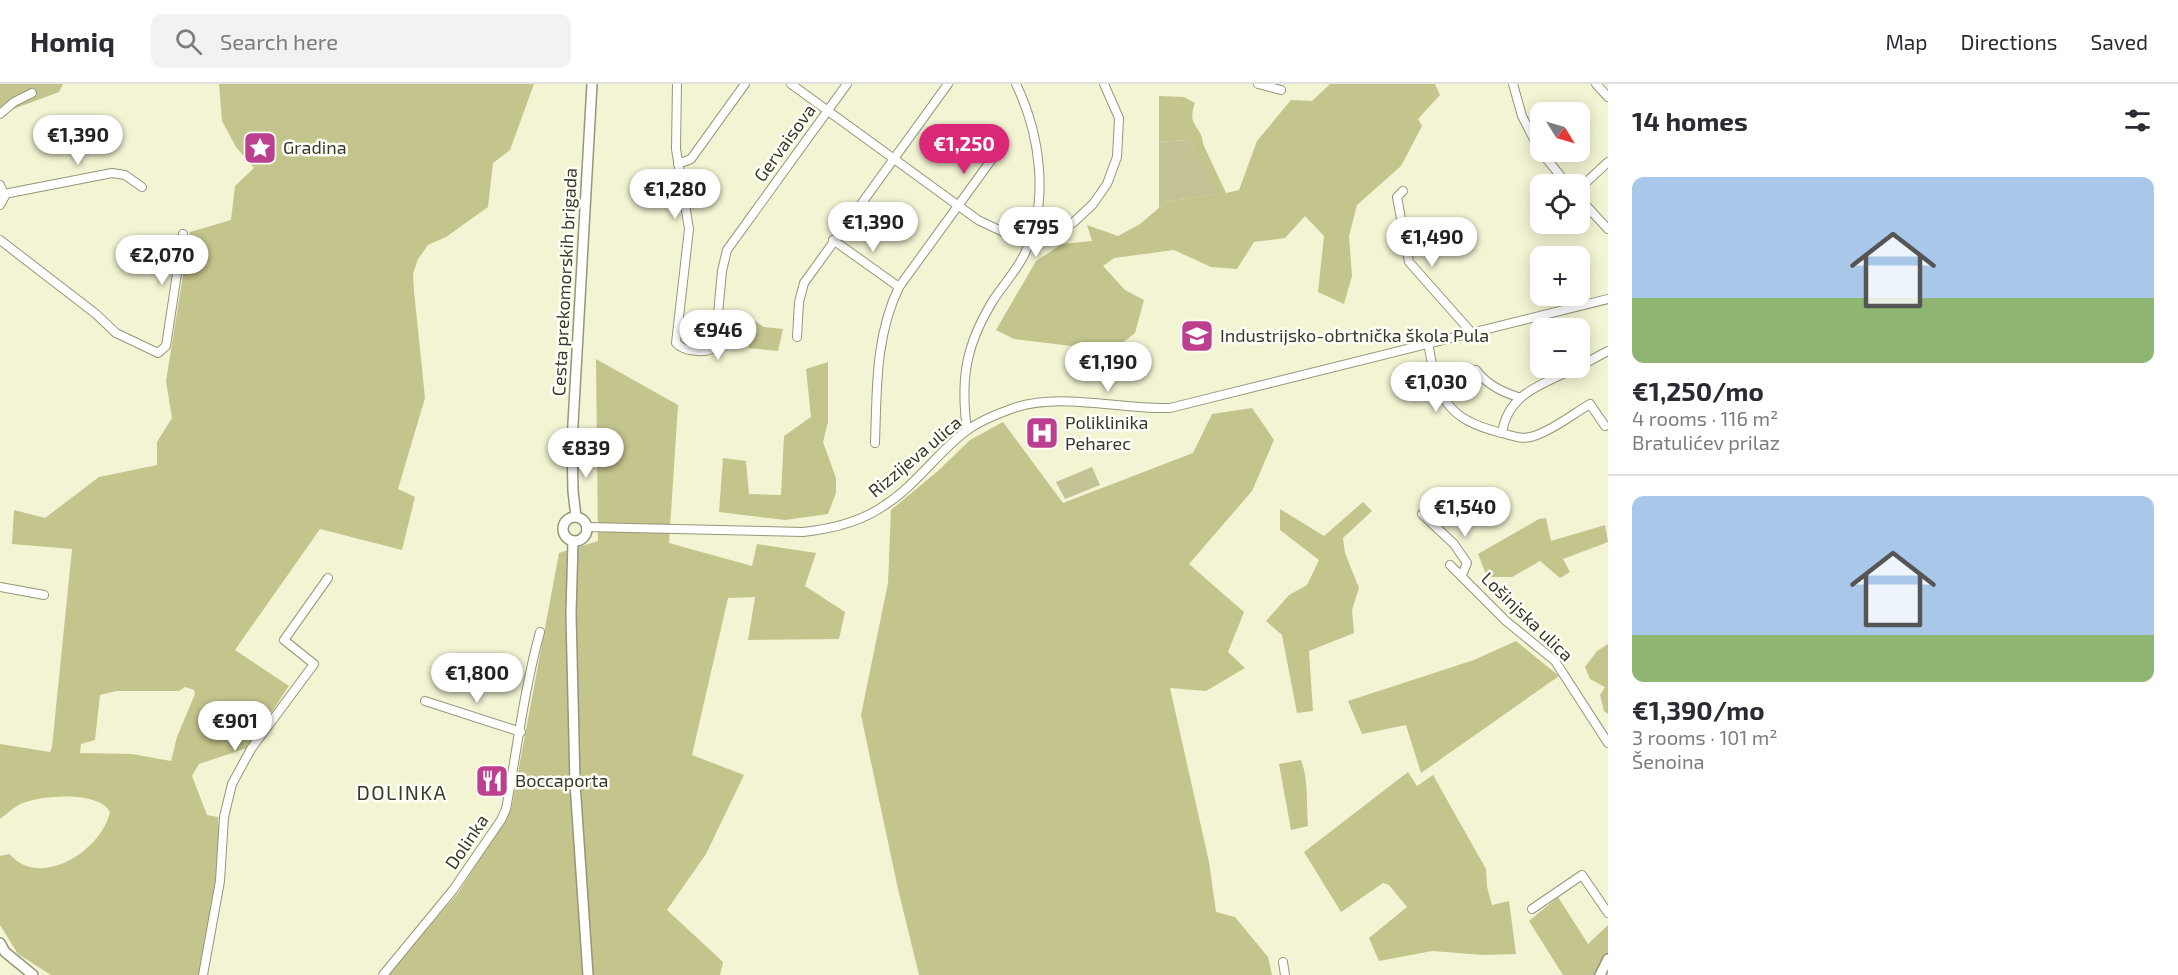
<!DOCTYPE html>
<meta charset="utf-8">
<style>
:root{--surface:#fff;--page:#f2f2f3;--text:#2b2b33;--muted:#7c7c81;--line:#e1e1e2;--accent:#db2777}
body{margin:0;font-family:"Exo 2",sans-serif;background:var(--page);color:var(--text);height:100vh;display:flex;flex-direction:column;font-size:22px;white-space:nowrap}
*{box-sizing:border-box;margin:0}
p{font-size:20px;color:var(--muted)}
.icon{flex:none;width:33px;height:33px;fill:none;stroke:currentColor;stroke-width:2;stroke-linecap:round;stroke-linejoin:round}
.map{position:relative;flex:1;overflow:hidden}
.details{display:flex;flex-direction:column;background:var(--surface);width:570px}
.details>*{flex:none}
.needle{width:39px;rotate:127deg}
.controls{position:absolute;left:1530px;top:18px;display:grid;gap:12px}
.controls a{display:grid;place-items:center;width:60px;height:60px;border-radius:12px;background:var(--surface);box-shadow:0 3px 15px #0003;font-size:30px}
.price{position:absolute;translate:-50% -51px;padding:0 14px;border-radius:21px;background:#fff;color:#222;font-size:20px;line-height:39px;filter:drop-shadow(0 2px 3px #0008)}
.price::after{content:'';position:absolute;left:50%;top:36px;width:18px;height:14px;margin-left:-9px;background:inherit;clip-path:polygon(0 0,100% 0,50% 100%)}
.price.on{background:var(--accent);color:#fff}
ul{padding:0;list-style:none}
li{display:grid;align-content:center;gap:12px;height:318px;padding:0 24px}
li+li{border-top:2px solid var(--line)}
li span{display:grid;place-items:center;height:186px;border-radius:12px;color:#555}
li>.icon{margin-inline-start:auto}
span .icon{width:108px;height:108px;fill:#fffc;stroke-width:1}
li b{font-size:26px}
h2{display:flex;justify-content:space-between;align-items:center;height:72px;padding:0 24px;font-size:26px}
header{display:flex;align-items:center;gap:36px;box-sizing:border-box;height:84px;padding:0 30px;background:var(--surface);border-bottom:2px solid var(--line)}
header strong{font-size:28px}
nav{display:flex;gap:33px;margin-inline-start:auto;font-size:21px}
.search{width:420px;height:54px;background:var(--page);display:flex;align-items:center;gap:15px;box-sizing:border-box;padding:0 21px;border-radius:12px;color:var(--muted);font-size:22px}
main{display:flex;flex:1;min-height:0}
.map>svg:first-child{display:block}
.green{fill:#c3c395}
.forest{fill:#c4c48d;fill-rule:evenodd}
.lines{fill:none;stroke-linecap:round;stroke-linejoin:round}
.minor-casing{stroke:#969678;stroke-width:10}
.major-casing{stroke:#969678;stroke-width:12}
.minor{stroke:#fff;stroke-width:8}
.major{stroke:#fff;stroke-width:9}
.labels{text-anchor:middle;stroke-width:5;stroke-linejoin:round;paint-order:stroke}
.street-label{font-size:18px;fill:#38382b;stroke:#fffff8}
.poi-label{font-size:18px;fill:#38382b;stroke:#fffff8;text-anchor:start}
.neighbourhood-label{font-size:20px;letter-spacing:1.5px;fill:#38382b;stroke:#fffff8}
</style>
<header>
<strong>Homiq</strong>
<div class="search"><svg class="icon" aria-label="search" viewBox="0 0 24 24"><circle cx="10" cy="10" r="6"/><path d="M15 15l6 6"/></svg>Search here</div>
<nav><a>Map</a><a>Directions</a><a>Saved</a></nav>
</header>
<main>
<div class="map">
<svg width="1608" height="891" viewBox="0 0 1608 891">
<rect width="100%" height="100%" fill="#f3f4d3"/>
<g class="green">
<path d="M 1189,56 L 1219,110 L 1166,118 L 1159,124 L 1159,58 Z"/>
<path d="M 1092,383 L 1100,401 L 1065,415 L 1056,398 Z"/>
</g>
<g class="forest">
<path d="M 0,0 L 63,0 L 59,8 L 0,30 Z"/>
<path d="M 219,0 L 534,0 L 510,66 L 493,79 L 488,123 L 446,153 L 428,161 L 418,175 L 413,190 L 414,207 L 425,314 L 398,405 L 415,413 L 402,466 L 320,445 L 235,566 L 289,602 L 247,664 L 199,680 L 192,692 L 207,731 L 218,733 L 221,771 L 201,891 L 51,891 L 18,870 L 0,841 L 0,772 L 9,770 C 13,773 18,779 24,781 C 58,795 103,760 110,728 C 99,707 44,711 23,719 C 15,722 7,730 0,735 L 0,660 L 50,668 L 52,663 L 72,465 L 12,460 L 14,426 L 45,434 L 99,393 L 157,381 L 157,358 L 172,334 L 166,297 L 190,148 L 231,136 L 235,102 L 254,84 L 236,63 L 222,37 ZM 185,603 L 194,606 L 195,610 L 177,653 L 171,677 L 132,670 L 80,669 L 81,660 L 95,656 L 100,611 L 117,607 L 179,607 Z"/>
<path d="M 1330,0 L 1435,0 L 1440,11 L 1418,35 L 1422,42 L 1401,82 L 1357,121 L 1349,152 L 1352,192 L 1344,220 L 1318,208 L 1324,152 L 1305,132 L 1285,154 L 1254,158 L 1237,185 L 1211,183 L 1174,166 L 1114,174 L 1103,182 L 1125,206 L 1144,216 L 1135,249 L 1116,264 L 1088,264 L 1014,255 L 996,246 L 1036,177 L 1062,160 L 1092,157 L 1087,141 L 1118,152 L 1140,140 L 1166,118 L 1218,110 L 1189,56 L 1159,58 L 1159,12 L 1184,13 L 1195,19 C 1186,43 1202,41 1203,60 L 1226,109 L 1239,106 L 1257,57 L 1291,16 L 1312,17 Z"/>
<path d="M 753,236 L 764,243 L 783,245 L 778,267 L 748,264 L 752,255 Z"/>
<path d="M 596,275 L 678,321 L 669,459 L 752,482 L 757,460 L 816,469 L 805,502 L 845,528 L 839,555 L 748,556 L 755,513 L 728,514 L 692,671 L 744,691 L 706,770 L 667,826 L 723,878 L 720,891 L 387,891 L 458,809 L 511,726 L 559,469 L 598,457 Z"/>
<path d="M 828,278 L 828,338 L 823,358 L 836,394 L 836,409 L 828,430 L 785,436 L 719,428 L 723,374 L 746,377 L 749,410 L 781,411 L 784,352 L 811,333 L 806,285 Z"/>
<path d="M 1252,324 L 1274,356 L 1252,407 L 1189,480 L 1244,528 L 1228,568 L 1245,584 L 1206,607 L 1170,604 L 1209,778 L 1216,828 L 1235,833 L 1268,873 L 1272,891 L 919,891 L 898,805 L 861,631 L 888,499 L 891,426 L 939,386 L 970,356 L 1003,338 L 1063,419 L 1193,369 L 1212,330 Z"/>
<path d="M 1363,418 L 1372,427 L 1343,454 L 1345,469 L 1359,504 L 1352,526 L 1354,549 L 1309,567 L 1313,627 L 1297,629 L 1282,551 L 1266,537 L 1289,511 L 1307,501 L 1319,476 L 1280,446 L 1280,425 L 1324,452 Z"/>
<path d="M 1546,434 L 1551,457 L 1605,441 L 1608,458 L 1563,475 L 1570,488 L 1560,494 L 1540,477 L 1512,493 L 1487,493 L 1478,470 L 1539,435 Z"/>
<path d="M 1516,557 L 1559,592 L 1421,689 L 1406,641 L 1362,650 L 1348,617 L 1474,576 Z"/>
<path d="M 1608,560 L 1608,630 L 1604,627 L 1600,611 L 1605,603 L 1590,595 L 1585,583 L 1597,567 Z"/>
<path d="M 1301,676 C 1309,697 1306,719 1308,742 L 1291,746 L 1279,680 Z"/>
<path d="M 1408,688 L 1417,702 L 1433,691 L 1486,785 L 1487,803 L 1492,821 L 1509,817 L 1516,870 L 1484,871 L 1432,867 L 1379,877 L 1369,854 L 1407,823 L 1389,801 L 1383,799 L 1341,828 L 1304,768 Z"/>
<path d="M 1558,813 L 1588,860 L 1608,841 L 1608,875 L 1599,891 L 1563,891 L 1529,837 Z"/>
</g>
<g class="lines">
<defs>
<g id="minor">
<path d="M 677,0 L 676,65 L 689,145 L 676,259 C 683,267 708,271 715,262 L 722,187 L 727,166 L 847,0"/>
<path d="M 791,0 L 978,136 L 1018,155 L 1030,156 L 1053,150 L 1074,138 L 1093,120 L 1107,100 L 1117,73 L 1119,34 L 1104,0"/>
<path d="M 1258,0 L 1281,6"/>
<path d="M 1513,0 L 1522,32 L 1540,67"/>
<path d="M 1596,0 L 1608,13"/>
<path d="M 0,30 L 14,18 L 32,9"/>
<path d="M 1541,68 L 1567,100"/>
<path d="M 678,80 L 691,75 L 745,0"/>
<path d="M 0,101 L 5,112 L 0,121"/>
<path d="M 1580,104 L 1608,78"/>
<path d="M 1403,107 L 1397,113 L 1409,178 L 1471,248"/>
<path d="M 4,110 L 112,89 L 125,91 L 142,103"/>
<path d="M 1580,115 L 1608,145"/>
<path d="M 0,156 L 96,230 L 116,249 L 158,269 L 166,262 L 183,150"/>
<path d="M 833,156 L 899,203"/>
<path d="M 1544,231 L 1549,244"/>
<path d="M 797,253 L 799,218 L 804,199 L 948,0"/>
<path d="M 1428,258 C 1437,313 1445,335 1502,349 C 1513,352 1523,356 1534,352 C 1553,346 1573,330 1590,320 L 1605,342"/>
<path d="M 1580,282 L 1608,267"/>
<path d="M 1476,286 C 1486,300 1502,308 1518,313"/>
<path d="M 967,346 C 960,294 966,260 994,215 C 1004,200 1017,186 1025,169 C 1050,117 1040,50 1016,0"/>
<path d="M 1502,349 C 1508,309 1543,300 1576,284"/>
<path d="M 875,359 C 877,305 875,253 899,203 L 992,75"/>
<path d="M 1422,430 L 1454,460 L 1467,479 L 1462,491"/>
<path d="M 586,443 L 803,448 C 832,445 861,438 885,421 C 916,401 937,369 966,347 C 978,338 997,330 1011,325 C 1058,307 1121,326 1170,324 L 1608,215"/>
<path d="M 1450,481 L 1506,537 L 1555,577 L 1608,659"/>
<path d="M 0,503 L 44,511"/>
<path d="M 425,617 L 521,648"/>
<path d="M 1532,825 L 1582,791 L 1608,829"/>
<path d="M 1283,878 L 1285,891"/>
<path d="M 203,891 L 220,797 L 224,733 L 232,700 L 251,665 L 314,580 L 284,556 L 328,494"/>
<path d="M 383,891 L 453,806 L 501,736 L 506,725 C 517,666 524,606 540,548"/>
</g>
<g id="major">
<path d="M 576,433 L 573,407 L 572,358 L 592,0"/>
<circle cx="575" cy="445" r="12"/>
<path d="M 573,457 L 571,530 L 575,699 L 588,891"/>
<path d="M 0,859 L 5,868 L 33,891"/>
<path d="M 1600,891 L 1608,875"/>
</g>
</defs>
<use href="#minor" class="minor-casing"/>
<use href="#major" class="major-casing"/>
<use href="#minor" class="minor"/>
<use href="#major" class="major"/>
</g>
<defs>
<symbol id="sight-square" viewBox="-11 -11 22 22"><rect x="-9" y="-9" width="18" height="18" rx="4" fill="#bd4090" stroke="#fffff8"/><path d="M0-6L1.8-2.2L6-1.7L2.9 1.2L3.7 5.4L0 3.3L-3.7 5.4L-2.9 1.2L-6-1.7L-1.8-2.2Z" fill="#fff"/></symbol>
<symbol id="school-square" viewBox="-11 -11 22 22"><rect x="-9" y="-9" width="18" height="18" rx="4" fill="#bd4090" stroke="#fffff8"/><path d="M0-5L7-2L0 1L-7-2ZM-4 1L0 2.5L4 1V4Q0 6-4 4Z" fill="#fff"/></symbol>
<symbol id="hospital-square" viewBox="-11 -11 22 22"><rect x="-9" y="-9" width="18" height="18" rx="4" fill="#bd4090" stroke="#fffff8"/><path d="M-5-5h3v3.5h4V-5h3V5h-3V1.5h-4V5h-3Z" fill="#fff"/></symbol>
<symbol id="restaurant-square" viewBox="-11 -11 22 22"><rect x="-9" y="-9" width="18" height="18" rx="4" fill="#bd4090" stroke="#fffff8"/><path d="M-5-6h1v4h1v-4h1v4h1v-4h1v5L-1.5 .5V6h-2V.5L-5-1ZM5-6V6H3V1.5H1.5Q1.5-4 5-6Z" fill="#fff"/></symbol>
</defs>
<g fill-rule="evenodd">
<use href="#sight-square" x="241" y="45" width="38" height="38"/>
<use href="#school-square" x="1178" y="233" width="38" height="38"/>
<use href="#hospital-square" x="1023" y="330" width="38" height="38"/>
<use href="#restaurant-square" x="473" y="678" width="38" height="38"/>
</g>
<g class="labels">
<g class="street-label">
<text transform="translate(785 59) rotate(-54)" y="6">Gervaisova</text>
<text transform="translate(565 198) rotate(-87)" y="6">Cesta prekomorskih brigada</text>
<text transform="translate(915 373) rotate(-40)" y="6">Rizzijeva ulica</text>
<text transform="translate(1527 533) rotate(44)" y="6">Lošinjska ulica</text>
<text transform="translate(467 758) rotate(-56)" y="6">Dolinka</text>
</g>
<g class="poi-label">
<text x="283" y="70">Gradina</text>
<text x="1220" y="258">Industrijsko-obrtnička škola Pula</text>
<text x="1065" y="345">Poliklinika<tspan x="1065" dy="21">Peharec</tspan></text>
<text x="515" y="703">Boccaporta</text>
</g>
<g class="neighbourhood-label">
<text x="402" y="716">DOLINKA</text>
</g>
</g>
</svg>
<div class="controls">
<a><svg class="needle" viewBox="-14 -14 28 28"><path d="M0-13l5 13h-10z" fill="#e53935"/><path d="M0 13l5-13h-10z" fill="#7c7c81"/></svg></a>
<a><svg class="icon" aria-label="locate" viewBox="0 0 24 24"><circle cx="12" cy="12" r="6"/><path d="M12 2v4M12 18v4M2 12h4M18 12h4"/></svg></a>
<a>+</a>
<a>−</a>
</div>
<b class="price" style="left:78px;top:82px">€1,390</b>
<b class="price on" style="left:964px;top:91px">€1,250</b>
<b class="price" style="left:675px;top:136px">€1,280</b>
<b class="price" style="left:873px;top:169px">€1,390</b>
<b class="price" style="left:1036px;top:174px">€795</b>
<b class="price" style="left:1432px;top:184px">€1,490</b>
<b class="price" style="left:162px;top:202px">€2,070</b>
<b class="price" style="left:718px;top:277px">€946</b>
<b class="price" style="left:1108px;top:309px">€1,190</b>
<b class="price" style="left:1436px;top:329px">€1,030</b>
<b class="price" style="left:586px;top:395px">€839</b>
<b class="price" style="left:1465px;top:454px">€1,540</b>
<b class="price" style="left:477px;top:620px">€1,800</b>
<b class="price" style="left:235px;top:668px">€901</b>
</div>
<section class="details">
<h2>14 homes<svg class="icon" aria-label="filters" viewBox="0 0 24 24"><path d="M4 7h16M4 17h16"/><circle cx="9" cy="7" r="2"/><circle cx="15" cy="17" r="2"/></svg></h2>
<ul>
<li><span style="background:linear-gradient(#a9c7e8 65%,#8fb573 0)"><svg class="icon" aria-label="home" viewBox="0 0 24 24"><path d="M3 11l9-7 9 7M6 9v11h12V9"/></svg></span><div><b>€1,250/mo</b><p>4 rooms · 116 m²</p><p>Bratulićev prilaz</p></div></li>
<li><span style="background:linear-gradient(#a9c7e8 75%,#8fb573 0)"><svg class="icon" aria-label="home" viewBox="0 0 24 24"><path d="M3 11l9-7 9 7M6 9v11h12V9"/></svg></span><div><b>€1,390/mo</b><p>3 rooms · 101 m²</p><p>Šenoina</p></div></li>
</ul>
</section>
</main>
